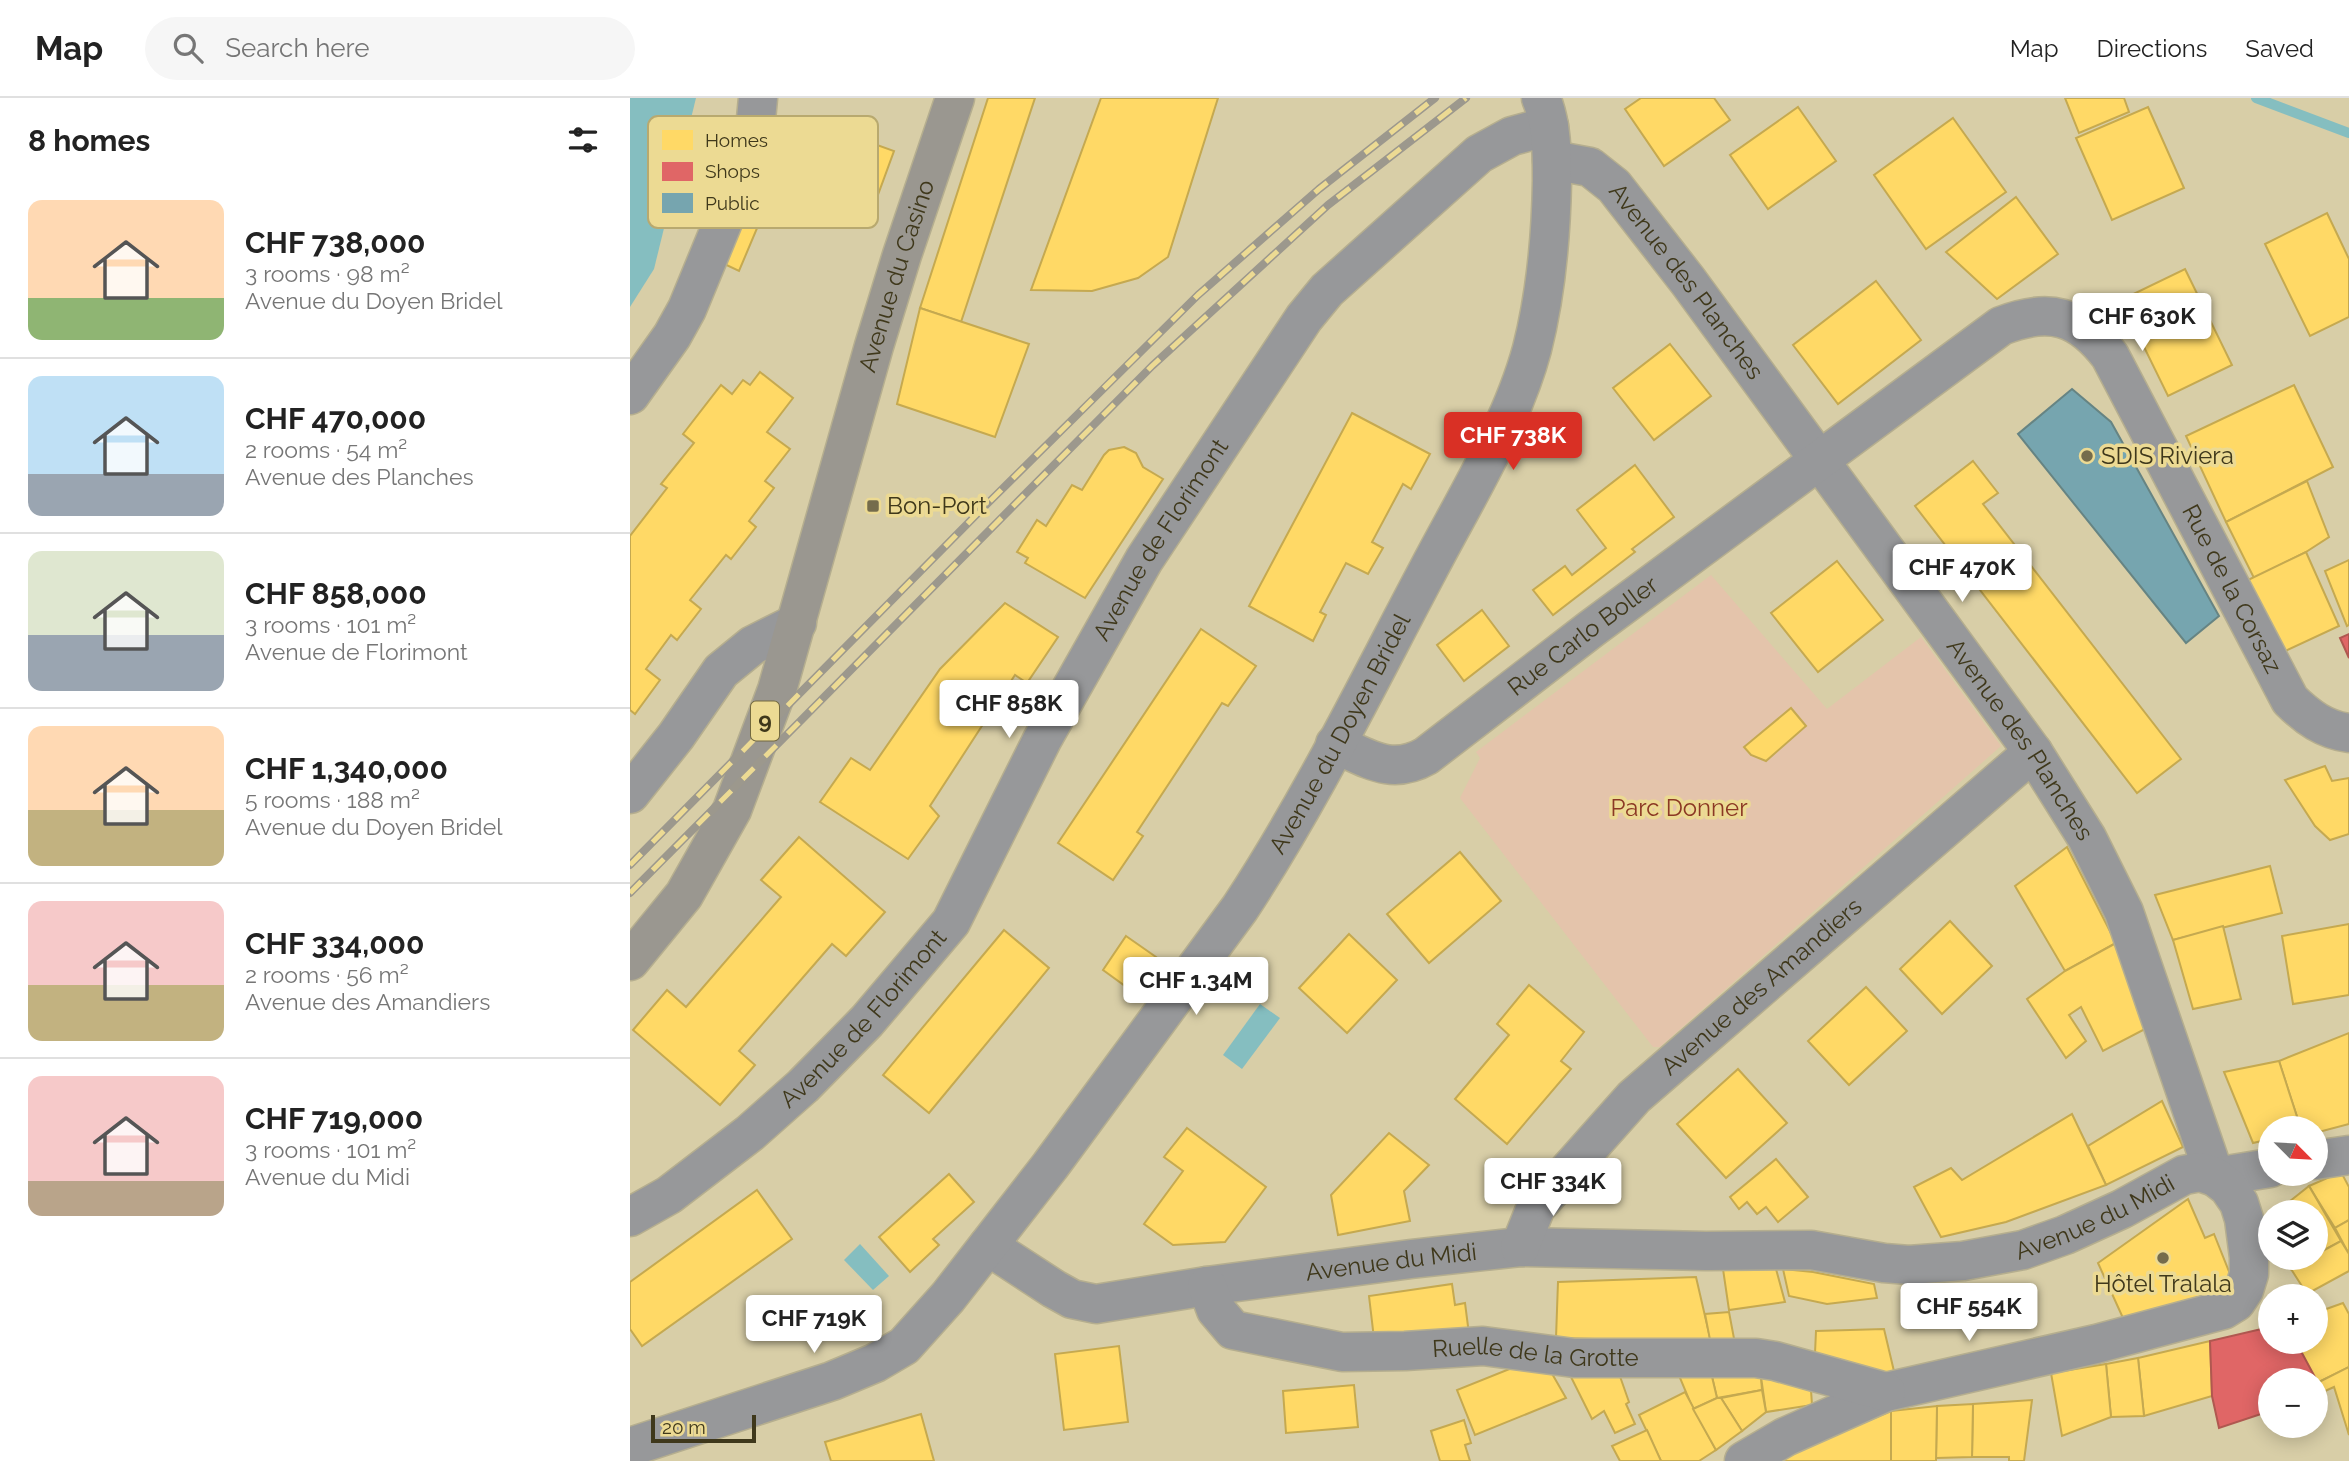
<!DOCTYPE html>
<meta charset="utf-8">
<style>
:root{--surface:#fff;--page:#f6f6f6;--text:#222;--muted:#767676;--line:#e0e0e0;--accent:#d93025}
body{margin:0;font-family:Raleway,sans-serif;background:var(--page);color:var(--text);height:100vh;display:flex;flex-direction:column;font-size:26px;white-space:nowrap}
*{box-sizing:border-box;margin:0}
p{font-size:23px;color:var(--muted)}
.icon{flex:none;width:38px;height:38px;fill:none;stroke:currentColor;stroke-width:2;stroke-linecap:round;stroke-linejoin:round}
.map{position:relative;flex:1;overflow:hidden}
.panel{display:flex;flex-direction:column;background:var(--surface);width:630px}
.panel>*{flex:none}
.needle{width:46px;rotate:114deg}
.buttons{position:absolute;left:1628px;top:1018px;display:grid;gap:14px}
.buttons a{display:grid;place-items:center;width:70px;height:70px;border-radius:50%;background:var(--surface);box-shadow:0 4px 18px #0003;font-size:35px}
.scale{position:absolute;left:21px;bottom:18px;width:105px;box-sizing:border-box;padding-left:7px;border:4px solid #3f381b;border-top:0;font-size:19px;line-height:24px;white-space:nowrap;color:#3f381b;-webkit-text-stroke:5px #ecda93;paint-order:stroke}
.price{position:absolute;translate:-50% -60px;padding:0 16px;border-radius:7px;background:#fff;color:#222;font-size:23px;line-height:46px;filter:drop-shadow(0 2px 4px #0008)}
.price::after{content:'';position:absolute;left:50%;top:42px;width:21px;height:16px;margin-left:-10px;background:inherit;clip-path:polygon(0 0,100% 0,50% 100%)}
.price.selected{background:var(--accent);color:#fff}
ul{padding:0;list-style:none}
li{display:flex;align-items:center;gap:21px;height:175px;padding:0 28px}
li+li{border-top:2px solid var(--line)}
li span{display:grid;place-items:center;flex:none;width:196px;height:140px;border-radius:14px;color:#555}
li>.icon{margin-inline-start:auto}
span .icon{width:84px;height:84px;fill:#fffc;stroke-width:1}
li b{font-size:30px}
h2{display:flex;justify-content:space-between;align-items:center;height:84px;padding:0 28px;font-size:30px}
header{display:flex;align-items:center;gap:42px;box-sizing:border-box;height:98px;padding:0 35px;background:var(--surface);border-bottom:2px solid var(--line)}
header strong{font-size:33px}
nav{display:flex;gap:38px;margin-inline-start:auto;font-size:24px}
.search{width:490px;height:63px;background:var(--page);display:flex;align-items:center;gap:18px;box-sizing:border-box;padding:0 24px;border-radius:38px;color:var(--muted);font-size:26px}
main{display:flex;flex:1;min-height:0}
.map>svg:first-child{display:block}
.green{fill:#e4c4ab}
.water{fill:#85bec0}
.homes{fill:#ffd966;stroke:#c5a950;stroke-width:2}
.shops{fill:#e06666;stroke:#b05850;stroke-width:2}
.public{fill:#76a5af;stroke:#668483;stroke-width:2}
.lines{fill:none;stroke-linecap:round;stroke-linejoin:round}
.stream{stroke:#85bec0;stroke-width:10}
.minor-casing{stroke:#b5ae8f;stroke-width:41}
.major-casing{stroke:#b5ae8f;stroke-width:41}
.minor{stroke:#97989a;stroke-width:38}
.major{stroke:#9a9790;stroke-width:38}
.rail-casing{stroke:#9c988d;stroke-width:8}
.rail{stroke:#ecda93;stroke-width:5;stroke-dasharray:16;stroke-linecap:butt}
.poi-dot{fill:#756c4c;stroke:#ecda93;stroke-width:2.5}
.labels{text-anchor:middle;stroke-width:7;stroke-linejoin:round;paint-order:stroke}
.shield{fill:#ecda93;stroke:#73693f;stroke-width:2}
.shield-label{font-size:23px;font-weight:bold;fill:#3f381b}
.street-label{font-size:24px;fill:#3f381b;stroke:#ecda93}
.poi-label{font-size:24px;fill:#3f381b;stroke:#ecda93;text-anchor:start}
.park-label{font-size:24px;fill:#8b3824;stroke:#ecda93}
.key{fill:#ecda93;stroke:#b8a96f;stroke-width:2}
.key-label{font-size:19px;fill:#3f381b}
</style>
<header>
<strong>Map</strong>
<div class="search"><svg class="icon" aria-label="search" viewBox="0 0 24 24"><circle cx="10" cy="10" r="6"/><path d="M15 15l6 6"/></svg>Search here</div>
<nav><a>Map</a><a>Directions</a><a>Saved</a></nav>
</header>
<main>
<section class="panel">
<h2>8 homes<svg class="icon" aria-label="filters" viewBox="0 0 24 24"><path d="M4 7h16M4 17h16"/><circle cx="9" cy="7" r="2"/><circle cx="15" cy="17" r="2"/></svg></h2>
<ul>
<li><span style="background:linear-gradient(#ffd9b3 70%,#8fb573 0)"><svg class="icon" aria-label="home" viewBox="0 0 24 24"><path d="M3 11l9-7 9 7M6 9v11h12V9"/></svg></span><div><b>CHF 738,000</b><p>3 rooms · 98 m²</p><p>Avenue du Doyen Bridel</p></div></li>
<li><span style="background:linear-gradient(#bfe0f5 70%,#9aa5b1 0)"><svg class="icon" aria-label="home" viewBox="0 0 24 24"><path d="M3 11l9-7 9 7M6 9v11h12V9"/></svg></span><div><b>CHF 470,000</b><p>2 rooms · 54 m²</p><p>Avenue des Planches</p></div></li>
<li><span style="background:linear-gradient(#dfe7d0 60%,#9aa5b1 0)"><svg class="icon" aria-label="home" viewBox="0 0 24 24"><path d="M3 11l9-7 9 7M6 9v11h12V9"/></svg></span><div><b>CHF 858,000</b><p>3 rooms · 101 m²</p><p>Avenue de Florimont</p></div></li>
<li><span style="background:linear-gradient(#ffd9b3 60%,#c2b280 0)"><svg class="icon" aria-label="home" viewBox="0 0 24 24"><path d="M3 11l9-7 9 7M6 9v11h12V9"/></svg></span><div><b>CHF 1,340,000</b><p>5 rooms · 188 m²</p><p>Avenue du Doyen Bridel</p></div></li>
<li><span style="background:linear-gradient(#f6c9c9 60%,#c2b280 0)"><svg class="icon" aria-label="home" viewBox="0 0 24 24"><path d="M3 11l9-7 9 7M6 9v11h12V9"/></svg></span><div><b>CHF 334,000</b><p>2 rooms · 56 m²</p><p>Avenue des Amandiers</p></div></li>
<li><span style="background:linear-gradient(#f6c9c9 75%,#b9a48a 0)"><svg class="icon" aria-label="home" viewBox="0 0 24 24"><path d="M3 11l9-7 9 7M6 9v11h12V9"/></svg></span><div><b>CHF 719,000</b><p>3 rooms · 101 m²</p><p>Avenue du Midi</p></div></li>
</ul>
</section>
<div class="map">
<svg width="1719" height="1363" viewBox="0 0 1719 1363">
<rect width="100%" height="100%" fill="#d8cea7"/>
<path class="green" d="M 1081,477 L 1197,611 L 1291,539 L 1371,648 L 1030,949 L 1023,949 L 830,700 L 850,660 L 846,654 Z"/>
<g class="water">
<path d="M 0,0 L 66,0 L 24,171 L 0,209 Z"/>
<path d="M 630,906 L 650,920 L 612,971 L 593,957 Z"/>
<path d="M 230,1146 L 259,1178 L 243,1192 L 214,1162 Z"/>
</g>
<g class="homes">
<path d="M 358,0 L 405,0 L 331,224 L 290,210 Z"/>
<path d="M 471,0 L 588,0 L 538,159 L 508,180 L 462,193 L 401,192 Z"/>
<path d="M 1011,0 L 1084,0 L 1100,22 L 1034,68 L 995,11 Z"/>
<path d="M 1435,0 L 1494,0 L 1499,14 L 1449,35 Z"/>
<path d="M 1168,9 L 1206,63 L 1138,111 L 1100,57 Z"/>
<path d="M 1518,9 L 1554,90 L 1482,122 L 1446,40 Z"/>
<path d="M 1323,20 L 1376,94 L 1296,151 L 1244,77 Z"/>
<path d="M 222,38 L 264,53 L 238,124 L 197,109 Z"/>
<path d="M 1386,99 L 1428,156 L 1367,201 L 1316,154 Z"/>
<path d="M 112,107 L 133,116 L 109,173 L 88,163 Z"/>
<path d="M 1697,115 L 1719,161 L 1719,219 L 1680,238 L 1635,146 Z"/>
<path d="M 1555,171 L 1602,267 L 1538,298 L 1491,202 Z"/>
<path d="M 1246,183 L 1291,242 L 1208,306 L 1163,247 Z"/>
<path d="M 290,210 L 399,246 L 365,339 L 267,306 Z"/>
<path d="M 1040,246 L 1081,298 L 1024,342 L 983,290 Z"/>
<path d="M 130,274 L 163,300 L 137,334 L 160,351 L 135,383 L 144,390 L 119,423 L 126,429 L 101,461 L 96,457 L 60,502 L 71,511 L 47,542 L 41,537 L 16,571 L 30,582 L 5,616 L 0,612 L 0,438 L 37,390 L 31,386 L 64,345 L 53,336 L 91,287 L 102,296 L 113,282 L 120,287 Z"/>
<path d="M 1664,287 L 1703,369 L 1596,424 L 1556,338 Z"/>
<path d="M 722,315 L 800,356 L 781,391 L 773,386 L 742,444 L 753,450 L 738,476 L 716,465 L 690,514 L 696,517 L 683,543 L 619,508 Z"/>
<path d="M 494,349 L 506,355 L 513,369 L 533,381 L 455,500 L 395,465 L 398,460 L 387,454 L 407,422 L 416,428 L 442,387 L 452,392 L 474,357 L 479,352 Z"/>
<path d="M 1343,363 L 1368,395 L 1353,406 L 1551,661 L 1507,695 L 1285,408 Z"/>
<path d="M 1005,367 L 1044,419 L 1002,451 L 1005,454 L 923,517 L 903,492 L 935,468 L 942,477 L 976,450 L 947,412 Z"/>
<path d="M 1677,383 L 1699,439 L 1676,454 L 1624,480 L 1596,424 Z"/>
<path d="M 1676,454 L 1709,528 L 1651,555 L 1618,482 Z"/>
<path d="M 1719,462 L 1719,527 L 1717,528 L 1695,473 Z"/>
<path d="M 1207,463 L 1253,522 L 1188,574 L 1141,515 Z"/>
<path d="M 375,505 L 428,539 L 397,585 L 385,577 L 300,708 L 309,718 L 278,761 L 190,704 L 221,660 L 240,672 L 310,571 Z"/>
<path d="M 852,512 L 879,548 L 834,583 L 807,547 Z"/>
<path d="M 571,531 L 626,568 L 598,608 L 592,605 L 507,734 L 513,738 L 483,782 L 428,745 Z"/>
<path d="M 1161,610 L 1176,628 L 1136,663 L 1121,657 L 1114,649 Z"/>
<path d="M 1695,668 L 1702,683 L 1719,680 L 1719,736 L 1700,742 L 1685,728 L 1655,682 Z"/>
<path d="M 169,739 L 255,814 L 216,858 L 202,846 L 109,953 L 125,967 L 90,1007 L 3,932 L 37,892 L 56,909 L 151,799 L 131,782 Z"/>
<path d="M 1437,749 L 1486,845 L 1435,873 L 1385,788 Z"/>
<path d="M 830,754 L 871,803 L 799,865 L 757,816 Z"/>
<path d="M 1640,768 L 1652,815 L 1543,842 L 1525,797 Z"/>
<path d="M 1320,823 L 1362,868 L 1312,916 L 1270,871 Z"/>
<path d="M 1719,826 L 1719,897 L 1663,906 L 1652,838 Z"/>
<path d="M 1593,828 L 1611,901 L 1563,911 L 1543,842 Z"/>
<path d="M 374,832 L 419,870 L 299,1015 L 253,977 Z"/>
<path d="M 719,836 L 767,882 L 717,935 L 669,890 Z"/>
<path d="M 496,838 L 526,859 L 502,893 L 473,872 Z"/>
<path d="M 1486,845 L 1517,930 L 1473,953 L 1451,909 L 1439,917 L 1456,943 L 1436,960 L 1397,901 L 1435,873 Z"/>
<path d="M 899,887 L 954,934 L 931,963 L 941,971 L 877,1046 L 825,1001 L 879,937 L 867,926 Z"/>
<path d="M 1236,889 L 1277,933 L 1219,987 L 1178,943 Z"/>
<path d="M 1719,935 L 1719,1026 L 1685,1035 L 1685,1031 L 1671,1031 L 1649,963 Z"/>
<path d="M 1649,963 L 1671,1031 L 1640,1031 L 1640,1041 L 1623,1045 L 1594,974 Z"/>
<path d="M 1108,971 L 1157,1025 L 1096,1080 L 1047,1026 Z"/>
<path d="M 1532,1003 L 1553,1049 L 1476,1087 L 1458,1048 Z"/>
<path d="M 1442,1016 L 1476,1087 L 1376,1124 L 1311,1139 L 1284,1089 L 1321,1070 L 1332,1082 Z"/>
<path d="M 557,1030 L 636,1089 L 595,1144 L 543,1147 L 514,1126 L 553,1073 L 534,1059 Z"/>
<path d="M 759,1035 L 799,1067 L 774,1093 L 780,1123 L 708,1137 L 701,1097 Z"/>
<path d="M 1146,1061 L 1178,1099 L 1148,1124 L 1136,1109 L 1127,1116 L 1117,1104 L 1109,1111 L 1100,1099 Z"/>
<path d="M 1711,1074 L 1719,1089 L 1719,1122 L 1705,1130 L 1679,1088 Z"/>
<path d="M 319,1076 L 344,1104 L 303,1141 L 309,1147 L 280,1174 L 249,1139 Z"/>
<path d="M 1679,1088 L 1711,1143 L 1685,1157 L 1685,1115 L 1645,1115 Z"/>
<path d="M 127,1092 L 162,1141 L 12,1248 L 0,1231 L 0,1184 Z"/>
<path d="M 1558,1101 L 1575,1140 L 1584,1136 L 1606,1191 L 1493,1220 L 1468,1165 Z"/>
<path d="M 1719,1122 L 1719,1156 L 1705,1130 Z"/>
<path d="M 1711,1143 L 1719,1156 L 1719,1173 L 1677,1196 L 1661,1171 L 1680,1160 L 1685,1160 L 1685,1157 Z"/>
<path d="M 1655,1160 L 1680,1160 L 1661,1171 Z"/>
<path d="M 1093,1171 L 1146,1171 L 1155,1204 L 1099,1212 Z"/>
<path d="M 1153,1171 L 1183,1174 L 1244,1186 L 1247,1200 L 1197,1206 L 1159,1198 Z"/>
<path d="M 1066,1179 L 1081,1244 L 926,1240 L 928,1184 Z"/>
<path d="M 822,1186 L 825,1207 L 835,1205 L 839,1236 L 745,1249 L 739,1198 Z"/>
<path d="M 1713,1205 L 1719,1216 L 1719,1269 L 1687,1285 L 1666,1244 L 1685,1244 L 1685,1215 Z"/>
<path d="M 1099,1214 L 1106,1251 L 1082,1252 L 1075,1216 Z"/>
<path d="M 1254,1231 L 1267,1286 L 1185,1255 L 1186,1233 Z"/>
<path d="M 1580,1243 L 1582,1298 L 1514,1318 L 1508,1260 Z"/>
<path d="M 489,1248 L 498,1324 L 434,1332 L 425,1256 Z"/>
<path d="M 1508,1260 L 1514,1318 L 1481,1319 L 1476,1266 Z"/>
<path d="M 897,1264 L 917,1267 L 936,1300 L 845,1337 L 827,1292 Z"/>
<path d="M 1079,1266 L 1131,1279 L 1132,1292 L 1087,1300 Z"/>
<path d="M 1079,1266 L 1087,1300 L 1063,1311 L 1045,1268 Z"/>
<path d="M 1476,1266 L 1481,1319 L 1432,1338 L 1421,1275 Z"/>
<path d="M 986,1267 L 999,1304 L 996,1306 L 1005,1326 L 985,1335 L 974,1313 L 962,1321 L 936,1269 Z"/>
<path d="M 1719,1269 L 1719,1337 L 1704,1289 L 1693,1294 L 1687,1285 Z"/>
<path d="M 1180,1277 L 1182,1307 L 1136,1314 L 1131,1279 Z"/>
<path d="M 724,1287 L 728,1329 L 656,1335 L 653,1293 Z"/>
<path d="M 1132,1292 L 1136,1314 L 1112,1333 L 1091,1300 Z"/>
<path d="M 1055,1294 L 1086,1352 L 1069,1363 L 1031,1363 L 1009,1317 Z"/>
<path d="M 1087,1300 L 1091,1300 L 1112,1333 L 1086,1352 L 1063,1311 Z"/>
<path d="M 1402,1302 L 1394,1363 L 1379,1363 L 1379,1359 L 1342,1359 L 1343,1306 Z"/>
<path d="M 1343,1306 L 1342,1359 L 1306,1360 L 1307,1308 Z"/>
<path d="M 1307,1308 L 1306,1363 L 1261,1363 L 1261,1313 Z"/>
<path d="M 1261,1313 L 1261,1363 L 1142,1363 Z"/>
<path d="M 291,1316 L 304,1363 L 201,1363 L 195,1344 Z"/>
<path d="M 834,1322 L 841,1345 L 835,1347 L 840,1363 L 810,1363 L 801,1333 Z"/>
<path d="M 1017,1332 L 1031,1363 L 990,1363 L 982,1348 Z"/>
</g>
<g class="shops">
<path d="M 1719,536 L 1719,560 L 1710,540 Z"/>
<path d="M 1640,1229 L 1640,1244 L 1666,1244 L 1693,1294 L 1685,1297 L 1685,1283 L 1640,1283 L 1640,1313 L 1589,1330 L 1582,1298 L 1580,1243 Z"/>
</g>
<path class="public" d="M 1442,291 L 1481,324 L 1589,518 L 1556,545 L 1388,336 Z"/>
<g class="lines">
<path class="stream" d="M 1626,0 L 1719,35"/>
<defs>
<g id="minor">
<path id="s1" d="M 922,62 L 960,69 L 984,88 L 1058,183 L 1403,654 L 1457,740 L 1494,814 L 1585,1079"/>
<path d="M 0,297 L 42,238 L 57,211 L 111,80 L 126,21 L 128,0"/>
<path id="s2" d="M 705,646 C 738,660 761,678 796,658 L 961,531 L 1371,228 C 1419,209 1449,217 1480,258 L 1660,602 C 1677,619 1695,632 1719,635"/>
<path d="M 0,696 L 46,638 L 91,573 L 123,547 L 167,525"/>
<path d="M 1685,1062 L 1719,1057"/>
<path d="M 1585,1079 L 1640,1070"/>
<path id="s3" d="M 0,1119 L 39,1097 L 120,1035 L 173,988 L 237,923 L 321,824 L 412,642 L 514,462 L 674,220 L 697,192 L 849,56 L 882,38 L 919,28"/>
<path id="s4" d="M 358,1148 L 424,1191 L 442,1201 L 466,1206 L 577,1188 L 781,1161 L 890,1149 L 1076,1153 L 1181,1152 L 1254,1165 L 1279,1167 L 1333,1163 L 1393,1152 L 1435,1137 L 1492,1111 L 1554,1077 L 1570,1074 L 1585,1079 L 1598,1089 L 1609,1105 L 1614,1121 L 1619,1159 L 1619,1176 L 1614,1192 L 1606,1204 L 1593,1212 L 1466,1246 L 1256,1294 L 1155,1339 L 1114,1363"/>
<path id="s5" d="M 890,1149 L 906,1109 L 1004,999 L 1403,654"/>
<path id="s6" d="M 577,1188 L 586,1212 L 603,1232 L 712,1254 L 775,1253 L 853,1248 L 944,1260 L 1126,1260 L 1145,1263 L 1256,1294"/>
<path id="s7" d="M 0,1349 L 202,1283 L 245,1265 L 274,1248 L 318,1199 L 420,1068 L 610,810 C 681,702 738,585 798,472 C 834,403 882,326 902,251 C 916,196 921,140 922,83 C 922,56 922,26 911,0"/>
</g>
<g id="major">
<path id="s8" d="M 0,863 L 54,797 L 102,712 L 147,592 L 244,248 L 272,157 L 325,0"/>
</g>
</defs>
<use href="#minor" class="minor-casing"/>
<use href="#major" class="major-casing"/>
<use href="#minor" class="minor"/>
<use href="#major" class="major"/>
<defs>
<g id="rail">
<path d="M 0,767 L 355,408 L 568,197 L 689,91 L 805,0"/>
<path d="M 0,795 L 522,268 L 698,107 L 836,0"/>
</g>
</defs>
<use href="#rail" class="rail-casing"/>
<use href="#rail" class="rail"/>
</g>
<g class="poi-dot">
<circle cx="1457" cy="358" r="7"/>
<rect x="236" y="401" width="14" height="14" rx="3.5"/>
<circle cx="1533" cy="1160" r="7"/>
</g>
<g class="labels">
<rect class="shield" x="121" y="603.5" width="28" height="39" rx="5"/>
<g class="shield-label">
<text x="135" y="631">9</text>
</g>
<g class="street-label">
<text dy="8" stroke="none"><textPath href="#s8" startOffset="742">Avenue du Casino</textPath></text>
<text dy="8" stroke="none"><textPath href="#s1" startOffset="189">Avenue des Planches</textPath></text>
<text dy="8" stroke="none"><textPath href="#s3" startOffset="875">Avenue de Florimont</textPath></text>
<text dy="8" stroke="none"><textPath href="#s2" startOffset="1202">Rue de la Corsaz</textPath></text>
<text dy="8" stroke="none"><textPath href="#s2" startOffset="294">Rue Carlo Boller</textPath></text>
<text dy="8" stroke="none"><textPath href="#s7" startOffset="1046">Avenue du Doyen Bridel</textPath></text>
<text dy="8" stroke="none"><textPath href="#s1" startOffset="756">Avenue des Planches</textPath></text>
<text dy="8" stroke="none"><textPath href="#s5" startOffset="359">Avenue des Amandiers</textPath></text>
<text dy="8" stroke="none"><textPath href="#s3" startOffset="308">Avenue de Florimont</textPath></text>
<text dy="8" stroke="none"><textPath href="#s4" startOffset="1136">Avenue du Midi</textPath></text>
<text dy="8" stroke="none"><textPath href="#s4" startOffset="422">Avenue du Midi</textPath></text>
<text dy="8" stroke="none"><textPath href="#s6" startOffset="357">Ruelle de la Grotte</textPath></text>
</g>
<g class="poi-label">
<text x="1471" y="366">SDIS Riviera</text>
<text x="257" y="416">Bon-Port</text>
<text x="1533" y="1194" text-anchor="middle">Hôtel Tralala</text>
</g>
<g class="park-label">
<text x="1049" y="718">Parc Donner</text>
</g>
</g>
<rect x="18" y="18" width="230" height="112" rx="10" class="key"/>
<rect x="32" y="32" width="31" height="20" fill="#ffd966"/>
<rect x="32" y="64" width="31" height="19" fill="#e06666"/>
<rect x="32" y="95" width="31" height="20" fill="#76a5af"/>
<g class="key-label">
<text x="75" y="49">Homes</text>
<text x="75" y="80">Shops</text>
<text x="75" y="112">Public</text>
</g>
</svg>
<div class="buttons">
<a><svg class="needle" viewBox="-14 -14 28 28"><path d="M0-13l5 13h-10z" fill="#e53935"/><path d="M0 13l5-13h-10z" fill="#767676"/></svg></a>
<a><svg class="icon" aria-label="layers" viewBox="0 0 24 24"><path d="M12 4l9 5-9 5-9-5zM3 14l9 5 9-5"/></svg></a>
<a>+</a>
<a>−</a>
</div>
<div class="scale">20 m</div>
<b class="price" style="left:1512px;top:255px">CHF 630K</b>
<b class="price selected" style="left:883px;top:374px">CHF 738K</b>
<b class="price" style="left:1332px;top:506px">CHF 470K</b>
<b class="price" style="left:379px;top:642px">CHF 858K</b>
<b class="price" style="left:566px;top:919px">CHF 1.34M</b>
<b class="price" style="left:923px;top:1120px">CHF 334K</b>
<b class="price" style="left:1339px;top:1245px">CHF 554K</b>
<b class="price" style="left:184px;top:1257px">CHF 719K</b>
</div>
</main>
